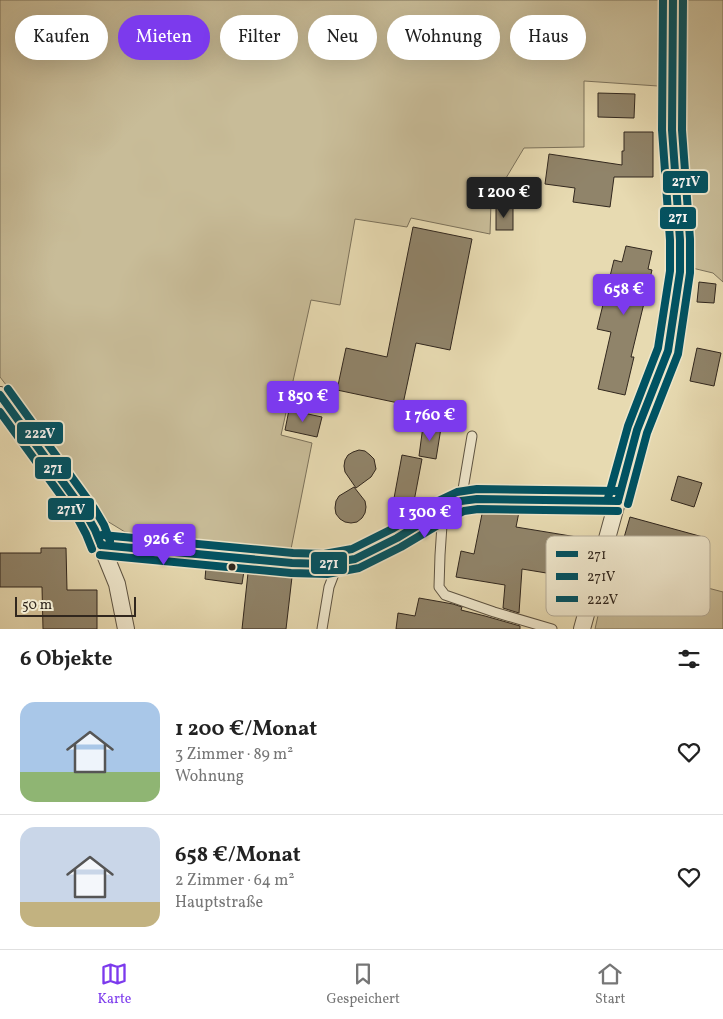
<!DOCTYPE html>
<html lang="de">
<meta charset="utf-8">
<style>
:root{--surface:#fff;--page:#f6f6f6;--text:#222;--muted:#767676;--line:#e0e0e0;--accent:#7c3aed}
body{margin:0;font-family:Vollkorn,serif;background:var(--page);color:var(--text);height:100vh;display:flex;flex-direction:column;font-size:19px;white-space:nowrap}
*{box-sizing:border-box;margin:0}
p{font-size:16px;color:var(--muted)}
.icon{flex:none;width:28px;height:28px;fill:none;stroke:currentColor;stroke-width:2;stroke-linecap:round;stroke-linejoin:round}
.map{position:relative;height:629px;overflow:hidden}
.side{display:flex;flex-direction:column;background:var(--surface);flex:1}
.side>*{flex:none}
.hud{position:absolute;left:15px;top:15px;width:694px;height:45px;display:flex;gap:10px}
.scale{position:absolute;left:15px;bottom:12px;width:121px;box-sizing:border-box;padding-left:5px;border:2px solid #31271e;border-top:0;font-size:14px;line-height:18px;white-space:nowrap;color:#31271e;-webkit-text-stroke:4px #efe7cc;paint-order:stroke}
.price{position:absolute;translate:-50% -42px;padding:0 11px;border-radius:5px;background:var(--accent);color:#fff;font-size:16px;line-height:32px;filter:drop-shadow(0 1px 2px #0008)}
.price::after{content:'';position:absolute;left:50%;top:30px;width:15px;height:11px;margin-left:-8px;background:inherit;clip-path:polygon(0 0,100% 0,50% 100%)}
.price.current{background:#222;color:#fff}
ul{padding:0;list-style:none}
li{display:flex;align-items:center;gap:15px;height:125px;padding:0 20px}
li+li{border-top:1px solid var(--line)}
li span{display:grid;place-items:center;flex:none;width:140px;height:100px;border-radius:15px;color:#555}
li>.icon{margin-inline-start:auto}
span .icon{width:60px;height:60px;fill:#fffc;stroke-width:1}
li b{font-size:21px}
h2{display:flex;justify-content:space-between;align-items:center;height:60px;padding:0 20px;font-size:21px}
.tag{padding:0 18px;border-radius:22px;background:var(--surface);box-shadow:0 5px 20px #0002;font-size:18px;line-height:45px}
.tag.current{background:var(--accent);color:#fff}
.dock{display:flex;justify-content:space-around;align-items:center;height:70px;border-top:1px solid var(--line);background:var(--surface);font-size:14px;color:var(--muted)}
.dock a{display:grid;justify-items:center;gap:2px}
.dock .current{color:var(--accent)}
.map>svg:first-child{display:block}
.green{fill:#c8bc98;stroke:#7c725b}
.building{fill:#90846a;stroke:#31271e}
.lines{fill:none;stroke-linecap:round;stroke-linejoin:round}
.lane-casing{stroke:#5e5443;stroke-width:11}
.street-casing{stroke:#5e5443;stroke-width:18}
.lane{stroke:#efe7cc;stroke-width:9}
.street{stroke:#efe7cc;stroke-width:16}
.bus-1-casing{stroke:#efe7cc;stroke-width:11}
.bus-2-casing{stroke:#efe7cc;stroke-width:11}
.bus-3-casing{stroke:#efe7cc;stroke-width:11}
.bus-1{stroke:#005262;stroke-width:8}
.bus-2{stroke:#005262;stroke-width:8}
.bus-3{stroke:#005262;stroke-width:8}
.bus-dot{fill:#31271e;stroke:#efe7cc;stroke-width:2}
.key{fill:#efe7cc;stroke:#b6ad98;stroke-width:1}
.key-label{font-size:14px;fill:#31271e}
.line-badge{stroke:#efe7cc;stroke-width:2}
.badge-label{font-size:14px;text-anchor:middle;font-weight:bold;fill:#fff}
</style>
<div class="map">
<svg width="723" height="629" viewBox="0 0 723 629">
<rect width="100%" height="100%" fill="#e7dab1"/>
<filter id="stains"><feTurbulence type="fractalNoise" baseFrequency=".004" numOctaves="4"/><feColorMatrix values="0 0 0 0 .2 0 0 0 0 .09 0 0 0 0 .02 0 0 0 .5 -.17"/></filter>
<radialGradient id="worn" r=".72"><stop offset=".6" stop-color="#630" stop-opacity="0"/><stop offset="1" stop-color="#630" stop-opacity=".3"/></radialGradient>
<g class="green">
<path d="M 0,0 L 662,0 L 658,59 L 658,86 L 584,81 L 584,147 L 524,148 L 491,203 L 490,234 L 411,218 L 407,227 L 355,219 L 340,305 L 311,300 L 281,435 L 312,443 L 290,554 L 125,532 L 107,521 L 43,433 L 0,377 Z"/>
<path d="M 680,0 L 723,0 L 723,282 L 713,273 L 688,267 L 678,88 Z"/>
<path d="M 610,562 L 723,592 L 723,629 L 595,629 Z"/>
</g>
<g class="building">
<path d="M 598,93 L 635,94 L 634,118 L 598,117 Z"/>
<path d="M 624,132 L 653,132 L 653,177 L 614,177 L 610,207 L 573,202 L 575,188 L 545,184 L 549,154 L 622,165 L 622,151 L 624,151 Z"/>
<rect x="496" y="208" width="17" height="22"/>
<path d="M 413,227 L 472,239 L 450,350 L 416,343 L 403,404 L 337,390 L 346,348 L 387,357 Z"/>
<path d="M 626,246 L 652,251 L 648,269 L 652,270 L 631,357 L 634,357 L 625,395 L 598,389 L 611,332 L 597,329 L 614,260 L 622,262 Z"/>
<path d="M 699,282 L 716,284 L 714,303 L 697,302 Z"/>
<path d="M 697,348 L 721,353 L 714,386 L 690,381 Z"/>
<path d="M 289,410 L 322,417 L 317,437 L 285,430 Z"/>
<path d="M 423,426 L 441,428 L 436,459 L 419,456 Z"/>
<path d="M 359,450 L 365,451 L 370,455 L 374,459 L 376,469 L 371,477 L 356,488 L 345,472 L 344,466 L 345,460 L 348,455 L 353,452 Z"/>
<path d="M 402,455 L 422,459 L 412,512 L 392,509 Z"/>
<path d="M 678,476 L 702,483 L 694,507 L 671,500 Z"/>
<path d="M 354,487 L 365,501 L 366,507 L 365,513 L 362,518 L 357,522 L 351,523 L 345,522 L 340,519 L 336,514 L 335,508 L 336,501 L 339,496 Z"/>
<path d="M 483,509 L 504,510 L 519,512 L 516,527 L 589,539 L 583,579 L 522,569 L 519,613 L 503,608 L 505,585 L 456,577 L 461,551 L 474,554 Z"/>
<path d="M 630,517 L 703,537 L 694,568 L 621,548 Z"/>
<path d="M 41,548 L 66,548 L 67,590 L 97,590 L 97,629 L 43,629 L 42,587 L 0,587 L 0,553 L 41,553 Z"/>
<path d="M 206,567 L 244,571 L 242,584 L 205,579 Z"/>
<path d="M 248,573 L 292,577 L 286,629 L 242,629 Z"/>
<path d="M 419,598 L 453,604 L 462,607 L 461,610 L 485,616 L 520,626 L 520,629 L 396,629 L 398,613 L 415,616 Z"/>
</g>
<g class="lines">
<defs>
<g id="lane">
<path d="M 461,501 L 472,436"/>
<path d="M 443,510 L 440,555 L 439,587 L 445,595 L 494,612 L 552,629"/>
<path d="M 322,629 L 329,587 L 339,561"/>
</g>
<g id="street">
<path d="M 0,395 L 86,514 L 95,530 L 117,584 L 126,629"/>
<path d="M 101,545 L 292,563 L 325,564 L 355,559 L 397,538 L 443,510 L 461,501 L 477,499 L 569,501 L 618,501"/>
<path d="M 582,629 L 637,430 L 668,351 L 676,308 L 680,272 L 680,240 L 672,130 L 673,0"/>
</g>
</defs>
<use href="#lane" class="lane-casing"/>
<use href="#street" class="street-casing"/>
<use href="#lane" class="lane"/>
<use href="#street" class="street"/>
<defs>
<g id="bus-1">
<path d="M 0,395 L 86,514 L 95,530 L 101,545"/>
<path d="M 618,501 L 637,430 L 668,351 L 680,272 L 680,240 L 672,130 L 673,0"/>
<path d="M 101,545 L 292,563 L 325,564 L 355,559 L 397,538 L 443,510 L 461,501 L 477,499 L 618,501"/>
</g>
<g id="bus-2">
<path d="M 0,412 L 78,519 L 86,534 L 92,549"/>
<path d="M 628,504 L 647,433 L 678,354 L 690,273 L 690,239 L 682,130 L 683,0"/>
<path d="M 100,555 L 291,573 L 327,574 L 359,568 L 401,547 L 448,519 L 464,511 L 478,509 L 618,511"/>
</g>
<g id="bus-3">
<path d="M 8,389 L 94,508 L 104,525 L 110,541"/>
<path d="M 608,498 L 628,426 L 658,348 L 670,271 L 670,240 L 662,130 L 663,0"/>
<path d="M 102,535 L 293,553 L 324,554 L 352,549 L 392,529 L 438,501 L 457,492 L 477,489 L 618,491"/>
</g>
</defs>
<use href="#bus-1" class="bus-1-casing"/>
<use href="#bus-2" class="bus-2-casing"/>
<use href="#bus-3" class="bus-3-casing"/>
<use href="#bus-1" class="bus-1"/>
<use href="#bus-2" class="bus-2"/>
<use href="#bus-3" class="bus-3"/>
</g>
<circle class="bus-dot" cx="232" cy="567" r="4.5"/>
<rect x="546" y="536" width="164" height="80" rx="8" class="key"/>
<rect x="556" y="551" width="22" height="6" fill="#005262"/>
<rect x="556" y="573" width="22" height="7" fill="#005262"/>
<rect x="556" y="596" width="22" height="6" fill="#005262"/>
<g class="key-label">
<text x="587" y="559">271</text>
<text x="587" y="581">271V</text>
<text x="587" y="604">222V</text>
</g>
<g class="line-badge">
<rect x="662" y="170" width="47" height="24" rx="5" fill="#005262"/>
<rect x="659" y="206" width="38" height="24" rx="5" fill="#005262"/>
<rect x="16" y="421" width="48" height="24" rx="5" fill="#005262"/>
<rect x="34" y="456" width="38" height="24" rx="5" fill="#005262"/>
<rect x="47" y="497" width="48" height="24" rx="5" fill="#005262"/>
<rect x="310" y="551" width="38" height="24" rx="5" fill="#005262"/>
</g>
<g class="badge-label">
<text x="686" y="186">271V</text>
<text x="678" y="222">271</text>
<text x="40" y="438">222V</text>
<text x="53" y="473">271</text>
<text x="71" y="514">271V</text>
<text x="329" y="568">271</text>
</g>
<rect width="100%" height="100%" filter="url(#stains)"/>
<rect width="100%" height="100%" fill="url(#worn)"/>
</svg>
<div class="scale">50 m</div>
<b class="price current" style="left:504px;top:219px">1 200 €</b>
<b class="price" style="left:624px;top:316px">658 €</b>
<b class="price" style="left:303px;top:423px">1 850 €</b>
<b class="price" style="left:430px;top:442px">1 760 €</b>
<b class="price" style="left:425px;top:539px">1 300 €</b>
<b class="price" style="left:164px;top:566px">926 €</b>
<div class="hud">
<a class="tag">Kaufen</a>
<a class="tag current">Mieten</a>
<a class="tag">Filter</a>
<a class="tag">Neu</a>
<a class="tag">Wohnung</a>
<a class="tag">Haus</a>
</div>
</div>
<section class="side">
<h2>6 Objekte<svg class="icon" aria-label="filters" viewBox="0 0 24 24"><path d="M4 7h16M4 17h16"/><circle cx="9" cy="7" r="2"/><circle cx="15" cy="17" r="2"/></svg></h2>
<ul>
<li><span style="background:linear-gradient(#a9c7e8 70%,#8fb573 0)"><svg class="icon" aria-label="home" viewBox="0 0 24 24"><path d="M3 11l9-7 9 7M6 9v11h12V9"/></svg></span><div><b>1 200 €/Monat</b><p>3 Zimmer · 89 m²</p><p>Wohnung</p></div><svg class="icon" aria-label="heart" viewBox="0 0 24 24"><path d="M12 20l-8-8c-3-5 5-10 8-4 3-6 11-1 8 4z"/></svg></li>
<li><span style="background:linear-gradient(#c9d6e8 75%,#c2b280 0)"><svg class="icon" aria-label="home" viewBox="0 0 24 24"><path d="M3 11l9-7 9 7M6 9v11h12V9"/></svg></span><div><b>658 €/Monat</b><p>2 Zimmer · 64 m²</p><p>Hauptstraße</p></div><svg class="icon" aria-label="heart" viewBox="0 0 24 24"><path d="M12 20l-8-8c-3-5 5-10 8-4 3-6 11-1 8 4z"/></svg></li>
</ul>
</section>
<nav class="dock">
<a class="current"><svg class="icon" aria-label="map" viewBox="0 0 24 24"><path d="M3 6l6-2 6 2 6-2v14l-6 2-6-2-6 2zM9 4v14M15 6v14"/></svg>Karte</a>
<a><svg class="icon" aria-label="saved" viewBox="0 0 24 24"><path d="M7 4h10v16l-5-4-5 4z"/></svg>Gespeichert</a>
<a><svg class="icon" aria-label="home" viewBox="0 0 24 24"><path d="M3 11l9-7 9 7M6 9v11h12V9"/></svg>Start</a>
</nav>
